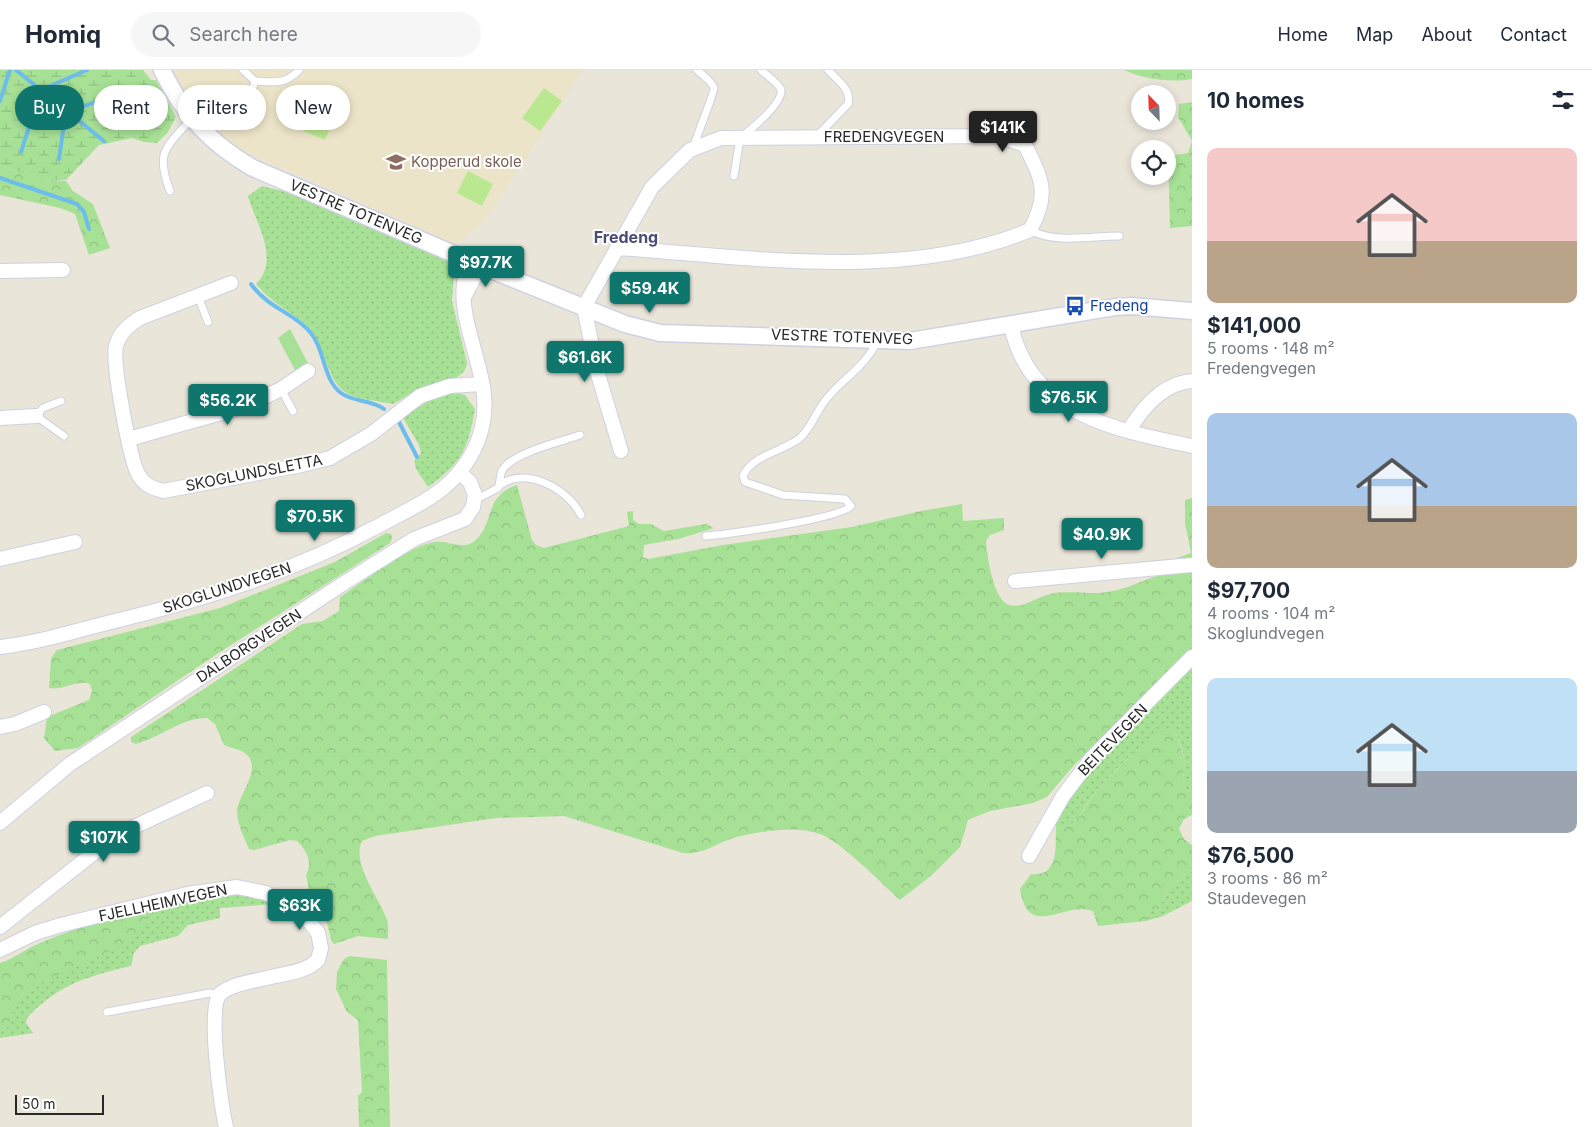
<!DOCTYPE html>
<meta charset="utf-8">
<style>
:root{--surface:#fff;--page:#f6f6f7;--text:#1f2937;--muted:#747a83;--line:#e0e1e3;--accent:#0f766e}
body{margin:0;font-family:Inter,sans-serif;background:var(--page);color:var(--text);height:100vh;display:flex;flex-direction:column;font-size:19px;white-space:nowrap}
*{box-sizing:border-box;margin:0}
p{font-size:16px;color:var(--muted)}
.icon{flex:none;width:28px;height:28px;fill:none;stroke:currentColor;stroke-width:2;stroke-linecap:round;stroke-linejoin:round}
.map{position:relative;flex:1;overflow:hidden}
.side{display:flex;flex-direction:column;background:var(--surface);width:400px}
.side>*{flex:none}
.guide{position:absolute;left:15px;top:15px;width:475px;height:45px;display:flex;gap:10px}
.needle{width:32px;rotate:337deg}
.fabs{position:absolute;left:1131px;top:15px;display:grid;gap:10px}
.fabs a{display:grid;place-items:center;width:45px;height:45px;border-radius:50%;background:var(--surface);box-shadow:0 2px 8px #0003;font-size:25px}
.scale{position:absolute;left:15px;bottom:12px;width:89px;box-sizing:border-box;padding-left:5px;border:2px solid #282828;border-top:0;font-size:14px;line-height:18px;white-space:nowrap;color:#282828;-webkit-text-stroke:4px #fff;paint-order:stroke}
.price{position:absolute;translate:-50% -42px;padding:0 11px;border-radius:5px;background:var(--accent);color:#fff;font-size:16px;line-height:32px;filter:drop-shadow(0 1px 2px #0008)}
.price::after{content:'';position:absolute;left:50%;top:30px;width:15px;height:11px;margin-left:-8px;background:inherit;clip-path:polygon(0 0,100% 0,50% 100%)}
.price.active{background:#222;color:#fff}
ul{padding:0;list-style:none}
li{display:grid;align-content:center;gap:10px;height:265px;padding:0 15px}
li span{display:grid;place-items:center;height:155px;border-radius:10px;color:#555}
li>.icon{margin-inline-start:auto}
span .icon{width:90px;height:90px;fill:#fffc;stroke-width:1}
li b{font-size:21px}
h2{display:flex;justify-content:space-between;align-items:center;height:60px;padding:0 15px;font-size:21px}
.chip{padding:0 18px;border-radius:22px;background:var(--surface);box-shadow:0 2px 8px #0003;font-size:18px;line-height:45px}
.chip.active{background:var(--accent);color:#fff}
header{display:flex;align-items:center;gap:30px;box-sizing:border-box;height:70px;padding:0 25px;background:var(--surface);border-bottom:1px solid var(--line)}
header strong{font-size:24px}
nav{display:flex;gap:28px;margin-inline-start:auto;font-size:18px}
.search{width:350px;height:45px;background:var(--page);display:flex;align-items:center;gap:12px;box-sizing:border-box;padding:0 18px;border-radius:28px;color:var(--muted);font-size:19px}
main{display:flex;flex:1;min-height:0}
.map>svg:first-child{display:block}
.education{fill:#ece4c8}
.grass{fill:url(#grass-dots)}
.forest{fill:url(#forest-crowns)}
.wetland{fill:url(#wetland-marsh)}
.park{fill:#a7e196}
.pitch{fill:#bae891}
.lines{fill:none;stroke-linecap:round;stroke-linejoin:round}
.stream{stroke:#6cbcec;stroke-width:4}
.service-casing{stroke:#cfd0e1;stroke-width:9}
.minor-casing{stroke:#cfd0e1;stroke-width:16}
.tertiary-casing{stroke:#cfd0e1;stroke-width:19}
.service{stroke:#fff;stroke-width:7}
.minor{stroke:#fff;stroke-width:14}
.tertiary{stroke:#fff;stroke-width:16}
.labels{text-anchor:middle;stroke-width:4;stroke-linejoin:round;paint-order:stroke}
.street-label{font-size:15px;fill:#282828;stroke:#fff}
.education-label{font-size:15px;fill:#785e54;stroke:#fff;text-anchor:start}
.transit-label{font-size:15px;fill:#164399;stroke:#fff;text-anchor:start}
.neighbourhood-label{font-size:16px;font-weight:bold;fill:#494c77;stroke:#fff}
</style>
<header>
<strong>Homiq</strong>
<div class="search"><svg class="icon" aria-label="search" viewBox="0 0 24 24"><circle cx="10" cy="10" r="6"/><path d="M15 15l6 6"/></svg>Search here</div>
<nav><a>Home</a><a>Map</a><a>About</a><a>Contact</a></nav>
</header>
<main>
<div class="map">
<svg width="1192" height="1057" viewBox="0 0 1192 1057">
<defs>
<pattern id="grass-dots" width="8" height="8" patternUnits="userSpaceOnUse" patternTransform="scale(1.25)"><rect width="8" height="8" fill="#a7e196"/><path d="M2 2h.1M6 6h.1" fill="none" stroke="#90c181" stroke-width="1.8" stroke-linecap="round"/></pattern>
<pattern id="forest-crowns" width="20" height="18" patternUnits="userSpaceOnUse" patternTransform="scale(1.25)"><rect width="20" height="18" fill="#a7e196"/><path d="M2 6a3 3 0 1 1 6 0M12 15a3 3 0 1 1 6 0" fill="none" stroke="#90c181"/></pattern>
<pattern id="wetland-marsh" width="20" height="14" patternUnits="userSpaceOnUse" patternTransform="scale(1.25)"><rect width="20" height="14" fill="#a7e196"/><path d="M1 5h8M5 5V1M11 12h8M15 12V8" fill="none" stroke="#90c181"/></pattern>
</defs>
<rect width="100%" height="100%" fill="#eae5d9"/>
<path class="education" d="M 172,0 L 583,0 L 485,151 L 455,174 L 243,81 L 199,46 Z"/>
<g class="grass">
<path d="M 262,116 L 294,124 L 446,190 L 454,201 L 452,231 L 467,293 C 466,312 435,312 421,318 C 411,322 403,329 393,334 C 379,331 361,330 348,324 C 326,312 326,276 309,258 C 292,241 273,235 256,214 C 281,189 255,152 248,126 Z"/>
<path d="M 454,322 L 465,325 L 475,339 C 468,379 462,393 428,417 L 416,399 L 414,391 L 421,383 L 419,375 L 403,348 L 428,331 Z"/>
<path d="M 1192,593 L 1192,722 L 1187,721 C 1179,711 1186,700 1184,689 C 1183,679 1178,668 1173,659 L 1170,658 C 1141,673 1118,697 1097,720 C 1084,734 1081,753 1062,759 L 1052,754 L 1094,691 Z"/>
<path d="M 1192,799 L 1192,831 L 1163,846 L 1146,851 L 1149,843 L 1163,831 L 1165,822 Z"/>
<path d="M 239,823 L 257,825 L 275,834 L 220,838 L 220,848 L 188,855 L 178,866 L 140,876 L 134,883 L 131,896 C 89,906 58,914 27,948 L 26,953 L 33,963 L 0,968 L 0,961 L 9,956 L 14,935 L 23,924 L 147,847 L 140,841 L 197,827 Z"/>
</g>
<g class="forest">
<path d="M 1124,0 L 1192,0 L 1192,9 C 1170,13 1144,9 1124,0 Z"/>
<path d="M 1192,32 L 1192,156 L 1170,158 L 1168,86 L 1188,83 L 1192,71 L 1178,47 L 1179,34 Z"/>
<path d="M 0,96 L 51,111 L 66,111 L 73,121 L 93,134 L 110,178 L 89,185 L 75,144 L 60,138 L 0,125 Z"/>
<path d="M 517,415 L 532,470 L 536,475 L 544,478 L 629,456 L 627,442 L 633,441 L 633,450 L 639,454 L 651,454 L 664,461 L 706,454 L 714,458 L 678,469 L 644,475 L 643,487 L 648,489 L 723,475 L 852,457 L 921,441 L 962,434 L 963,451 L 1004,448 L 1004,460 L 990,465 L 986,471 C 987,485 993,527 1007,534 C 1021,541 1038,526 1050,524 C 1069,520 1089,525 1107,522 C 1123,520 1137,513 1151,508 C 1164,503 1178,502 1192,500 L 1192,578 L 1156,617 L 1075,694 L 1047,727 L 1033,733 L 990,741 L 968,750 L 960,777 L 932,805 L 900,830 C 881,813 842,772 820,764 C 796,755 762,761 737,767 C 717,772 705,785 683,783 L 564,746 L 496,748 L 375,766 L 362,771 C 351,794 380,829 387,850 C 389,856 388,863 388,869 L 358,866 L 334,874 L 331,870 L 326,848 L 319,833 L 310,824 L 306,805 C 313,792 307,781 297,771 L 290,770 L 254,780 L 249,779 C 244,767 237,754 237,741 C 238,725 264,698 245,683 C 240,679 230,678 224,675 L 215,654 L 207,648 C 181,648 161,667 136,674 L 131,672 L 131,667 L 302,554 L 323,551 L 339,541 L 340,527 C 363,512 409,475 435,472 C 447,470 462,480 473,472 C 496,456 482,426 517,415 Z"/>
<path d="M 1192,428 L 1192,490 L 1144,493 L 1138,492 L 1174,489 L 1191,483 L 1185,453 L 1185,430 Z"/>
<path d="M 386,463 L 391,464 L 392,468 L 390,473 L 217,584 L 78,678 L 55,681 L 44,668 L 47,647 L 89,630 L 92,621 L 90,614 C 76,609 64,621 49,618 L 51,588 L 57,580 L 220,538 L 335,492 Z"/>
<path d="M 1170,658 L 1173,659 C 1178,668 1182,679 1184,689 C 1186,700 1179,711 1187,721 L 1192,722 L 1192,745 L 1184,749 L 1179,759 L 1184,769 L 1192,775 L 1192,799 L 1165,822 L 1163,831 L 1149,843 L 1146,851 L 1098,856 L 1093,841 C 1064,831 1028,871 1020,819 L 1031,804 C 1060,807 1055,776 1056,756 L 1062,759 C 1081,753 1085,734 1097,720 C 1119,697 1141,672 1170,658 Z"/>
<path d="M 141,843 L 147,847 L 135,870 L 45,911 L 23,924 L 14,935 L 9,956 L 0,961 L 0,893 C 14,889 25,879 38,874 C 70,860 106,848 141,843 Z"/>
<path d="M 350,886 L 387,890 L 390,1057 L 359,1057 L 358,1026 L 362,1022 L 358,950 L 347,942 L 336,919 L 337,902 L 344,889 Z"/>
</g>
<path class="wetland" d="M 0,0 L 143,0 L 151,10 L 156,10 L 176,47 L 168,62 L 157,73 L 144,72 L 132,68 L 99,75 L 66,110 L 51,111 L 0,96 Z"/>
<path class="park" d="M 290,259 L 309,295 L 296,302 L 278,268 Z"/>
<g class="pitch">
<path d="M 544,18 L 562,31 L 540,61 L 522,48 Z"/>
<path d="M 318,25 L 340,34 L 325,70 L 303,61 Z"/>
<path d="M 468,101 L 493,114 L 482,136 L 457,123 Z"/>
</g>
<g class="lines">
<g class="stream">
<path d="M 16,0 L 104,71"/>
<path d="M 0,31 L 10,0"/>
<path d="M 69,42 L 124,21"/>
<path d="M 21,82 L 41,20 L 87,0"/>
<path d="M 59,89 L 66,40"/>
<path d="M 0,108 L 77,134 L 84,142 L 89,159"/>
<path d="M 251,214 C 269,239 293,242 310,262 C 325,279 323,310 341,323 C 353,332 372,330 384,339"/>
<path d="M 399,352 L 417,387"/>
</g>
<defs>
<g id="service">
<path d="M 243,0 L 255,11 L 245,41"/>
<path d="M 255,11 C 274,12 285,15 299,0"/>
<path d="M 816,67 L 848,34 C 852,19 837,10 828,0"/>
<path d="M 693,79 C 695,70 715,21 714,18 C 712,11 702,5 697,0"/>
<path d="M 734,106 L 740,68 C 750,60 783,34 781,20 C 779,13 766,5 761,0"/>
<path d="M 170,121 C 155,81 166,78 191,49"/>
<path d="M 1030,160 C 1054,174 1092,166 1119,166"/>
<path d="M 198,226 L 208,252"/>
<path d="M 281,319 L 293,341"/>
<path d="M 61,331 L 43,338 L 36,346 L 64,366"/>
<path d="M 500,415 C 526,396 568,419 581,445"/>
<path d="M 475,430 L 498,418 C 501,412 499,405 503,399 C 515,382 560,372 580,365"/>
<path d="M 706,466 C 729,464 839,449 851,436 L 845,429 L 783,425 L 745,412 L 743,406 C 752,385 784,381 800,368 C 810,359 816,343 824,332 C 840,310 866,297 877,271"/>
<path d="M 107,942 L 210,923 L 219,925"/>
</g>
<g id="minor">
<path d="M 618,178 C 749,187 907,212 1030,160 C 1050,124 1042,109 1025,75 L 999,66 L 721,68 L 690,80 L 652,117 L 584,237 L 597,301 L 621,381"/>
<path d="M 0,201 L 63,200"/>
<path d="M 231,213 L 140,248 C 129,255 120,262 116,276 C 112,293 130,389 138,404 C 144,415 152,418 163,421 L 302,395 L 330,388 L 371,364 L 420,326 L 450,316 L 481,314"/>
<path d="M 464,227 L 481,195"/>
<path d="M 1011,255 C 1029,344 1115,360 1192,376"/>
<path d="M 0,348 L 36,346"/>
<path d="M 1129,360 C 1143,337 1163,313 1192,311"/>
<path d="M 129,369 L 246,336 L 281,319 L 308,301"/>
<path d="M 0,489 L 75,472"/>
<path d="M 1015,511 L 1192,495"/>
<path d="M 0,577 C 38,573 74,561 111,552 C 206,529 293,502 380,455 C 402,443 429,431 448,414 C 465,398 477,379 482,357 C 496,301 446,245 470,190"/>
<path d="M 0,657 L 15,654 L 44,642"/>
<path d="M 0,753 L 70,694 L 341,515 L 414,469 L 465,449 L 473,437 L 475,425 L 470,412 L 459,402"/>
<path d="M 1029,786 L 1063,726 L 1091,689 L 1192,587"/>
<path d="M 0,857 L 105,774 L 136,756 L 207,723"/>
<path d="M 0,880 L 35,863 L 61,855 L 187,824 L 237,817 L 266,823 L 302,842 L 318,863 L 321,878 L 318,890 C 306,902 287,903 271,907 C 256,911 232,913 220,924 C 207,936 221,1037 226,1057"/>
</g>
<path id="tertiary" d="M 162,0 C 183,44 211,74 253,98 L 496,202 L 625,254 L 660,263 L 910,271 L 1115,237 L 1132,236 L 1192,241"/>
</defs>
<use href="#service" class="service-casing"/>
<use href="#minor" class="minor-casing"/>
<use href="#tertiary" class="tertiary-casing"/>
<use href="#service" class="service"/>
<use href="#minor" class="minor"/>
<use href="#tertiary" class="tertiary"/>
</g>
<defs>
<symbol id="school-bare" viewBox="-9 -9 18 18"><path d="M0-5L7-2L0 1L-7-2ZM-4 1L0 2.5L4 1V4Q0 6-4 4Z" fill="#8d6e63" stroke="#fff" stroke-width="2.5" paint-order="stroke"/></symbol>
<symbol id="bus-bare" viewBox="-9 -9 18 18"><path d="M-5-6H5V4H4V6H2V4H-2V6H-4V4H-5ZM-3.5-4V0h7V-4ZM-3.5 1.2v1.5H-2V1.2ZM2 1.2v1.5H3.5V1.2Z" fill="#1a4fb4" stroke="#fff" stroke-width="2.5" paint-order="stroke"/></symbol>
</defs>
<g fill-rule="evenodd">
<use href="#school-bare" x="382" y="78" width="28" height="28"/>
<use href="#bus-bare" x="1061" y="222" width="28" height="28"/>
</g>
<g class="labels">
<g class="street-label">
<text x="884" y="72">FREDENGVEGEN</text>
<text transform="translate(356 142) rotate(23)" y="5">VESTRE TOTENVEG</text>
<text transform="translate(842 267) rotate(2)" y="5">VESTRE TOTENVEG</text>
<text transform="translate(254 403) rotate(-11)" y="5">SKOGLUNDSLETTA</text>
<text transform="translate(227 518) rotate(-18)" y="5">SKOGLUNDVEGEN</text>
<text transform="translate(249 576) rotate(-33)" y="5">DALBORGVEGEN</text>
<text transform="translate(1113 670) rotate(-46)" y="5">BEITEVEGEN</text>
<text transform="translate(163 833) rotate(-12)" y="5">FJELLHEIMVEGEN</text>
</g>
<g class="education-label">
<text x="411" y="97">Kopperud skole</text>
</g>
<g class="transit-label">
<text x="1090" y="241">Fredeng</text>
</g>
<g class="neighbourhood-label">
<text x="626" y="173">Fredeng</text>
</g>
</g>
</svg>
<div class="fabs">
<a><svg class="needle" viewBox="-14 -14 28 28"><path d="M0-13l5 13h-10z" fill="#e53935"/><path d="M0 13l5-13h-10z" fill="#747a83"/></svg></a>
<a><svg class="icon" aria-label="locate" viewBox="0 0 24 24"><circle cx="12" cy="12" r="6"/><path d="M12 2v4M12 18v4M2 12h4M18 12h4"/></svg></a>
</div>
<div class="scale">50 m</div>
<b class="price active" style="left:1003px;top:83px">$141K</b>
<b class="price" style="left:486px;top:218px">$97.7K</b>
<b class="price" style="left:650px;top:244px">$59.4K</b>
<b class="price" style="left:585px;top:313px">$61.6K</b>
<b class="price" style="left:1069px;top:353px">$76.5K</b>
<b class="price" style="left:228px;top:356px">$56.2K</b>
<b class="price" style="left:315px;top:472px">$70.5K</b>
<b class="price" style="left:1102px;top:490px">$40.9K</b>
<b class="price" style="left:104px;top:793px">$107K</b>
<b class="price" style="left:300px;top:861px">$63K</b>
<div class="guide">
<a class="chip active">Buy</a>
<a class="chip">Rent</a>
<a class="chip">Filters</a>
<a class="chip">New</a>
</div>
</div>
<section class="side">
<h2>10 homes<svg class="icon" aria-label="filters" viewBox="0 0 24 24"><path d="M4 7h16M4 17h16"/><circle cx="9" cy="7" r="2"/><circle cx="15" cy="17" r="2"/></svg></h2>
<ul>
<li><span style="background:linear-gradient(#f6c9c9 60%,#b9a48a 0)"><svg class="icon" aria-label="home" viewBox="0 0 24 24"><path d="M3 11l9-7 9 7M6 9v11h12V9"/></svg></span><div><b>$141,000</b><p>5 rooms · 148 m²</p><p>Fredengvegen</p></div></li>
<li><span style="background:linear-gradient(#a9c7e8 60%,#b9a48a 0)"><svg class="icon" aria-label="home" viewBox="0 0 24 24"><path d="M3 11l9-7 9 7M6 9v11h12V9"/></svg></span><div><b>$97,700</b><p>4 rooms · 104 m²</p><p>Skoglundvegen</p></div></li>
<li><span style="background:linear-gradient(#bfe0f5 60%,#9aa5b1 0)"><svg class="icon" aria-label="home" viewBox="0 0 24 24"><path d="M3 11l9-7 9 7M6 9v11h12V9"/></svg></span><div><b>$76,500</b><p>3 rooms · 86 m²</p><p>Staudevegen</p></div></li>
</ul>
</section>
</main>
